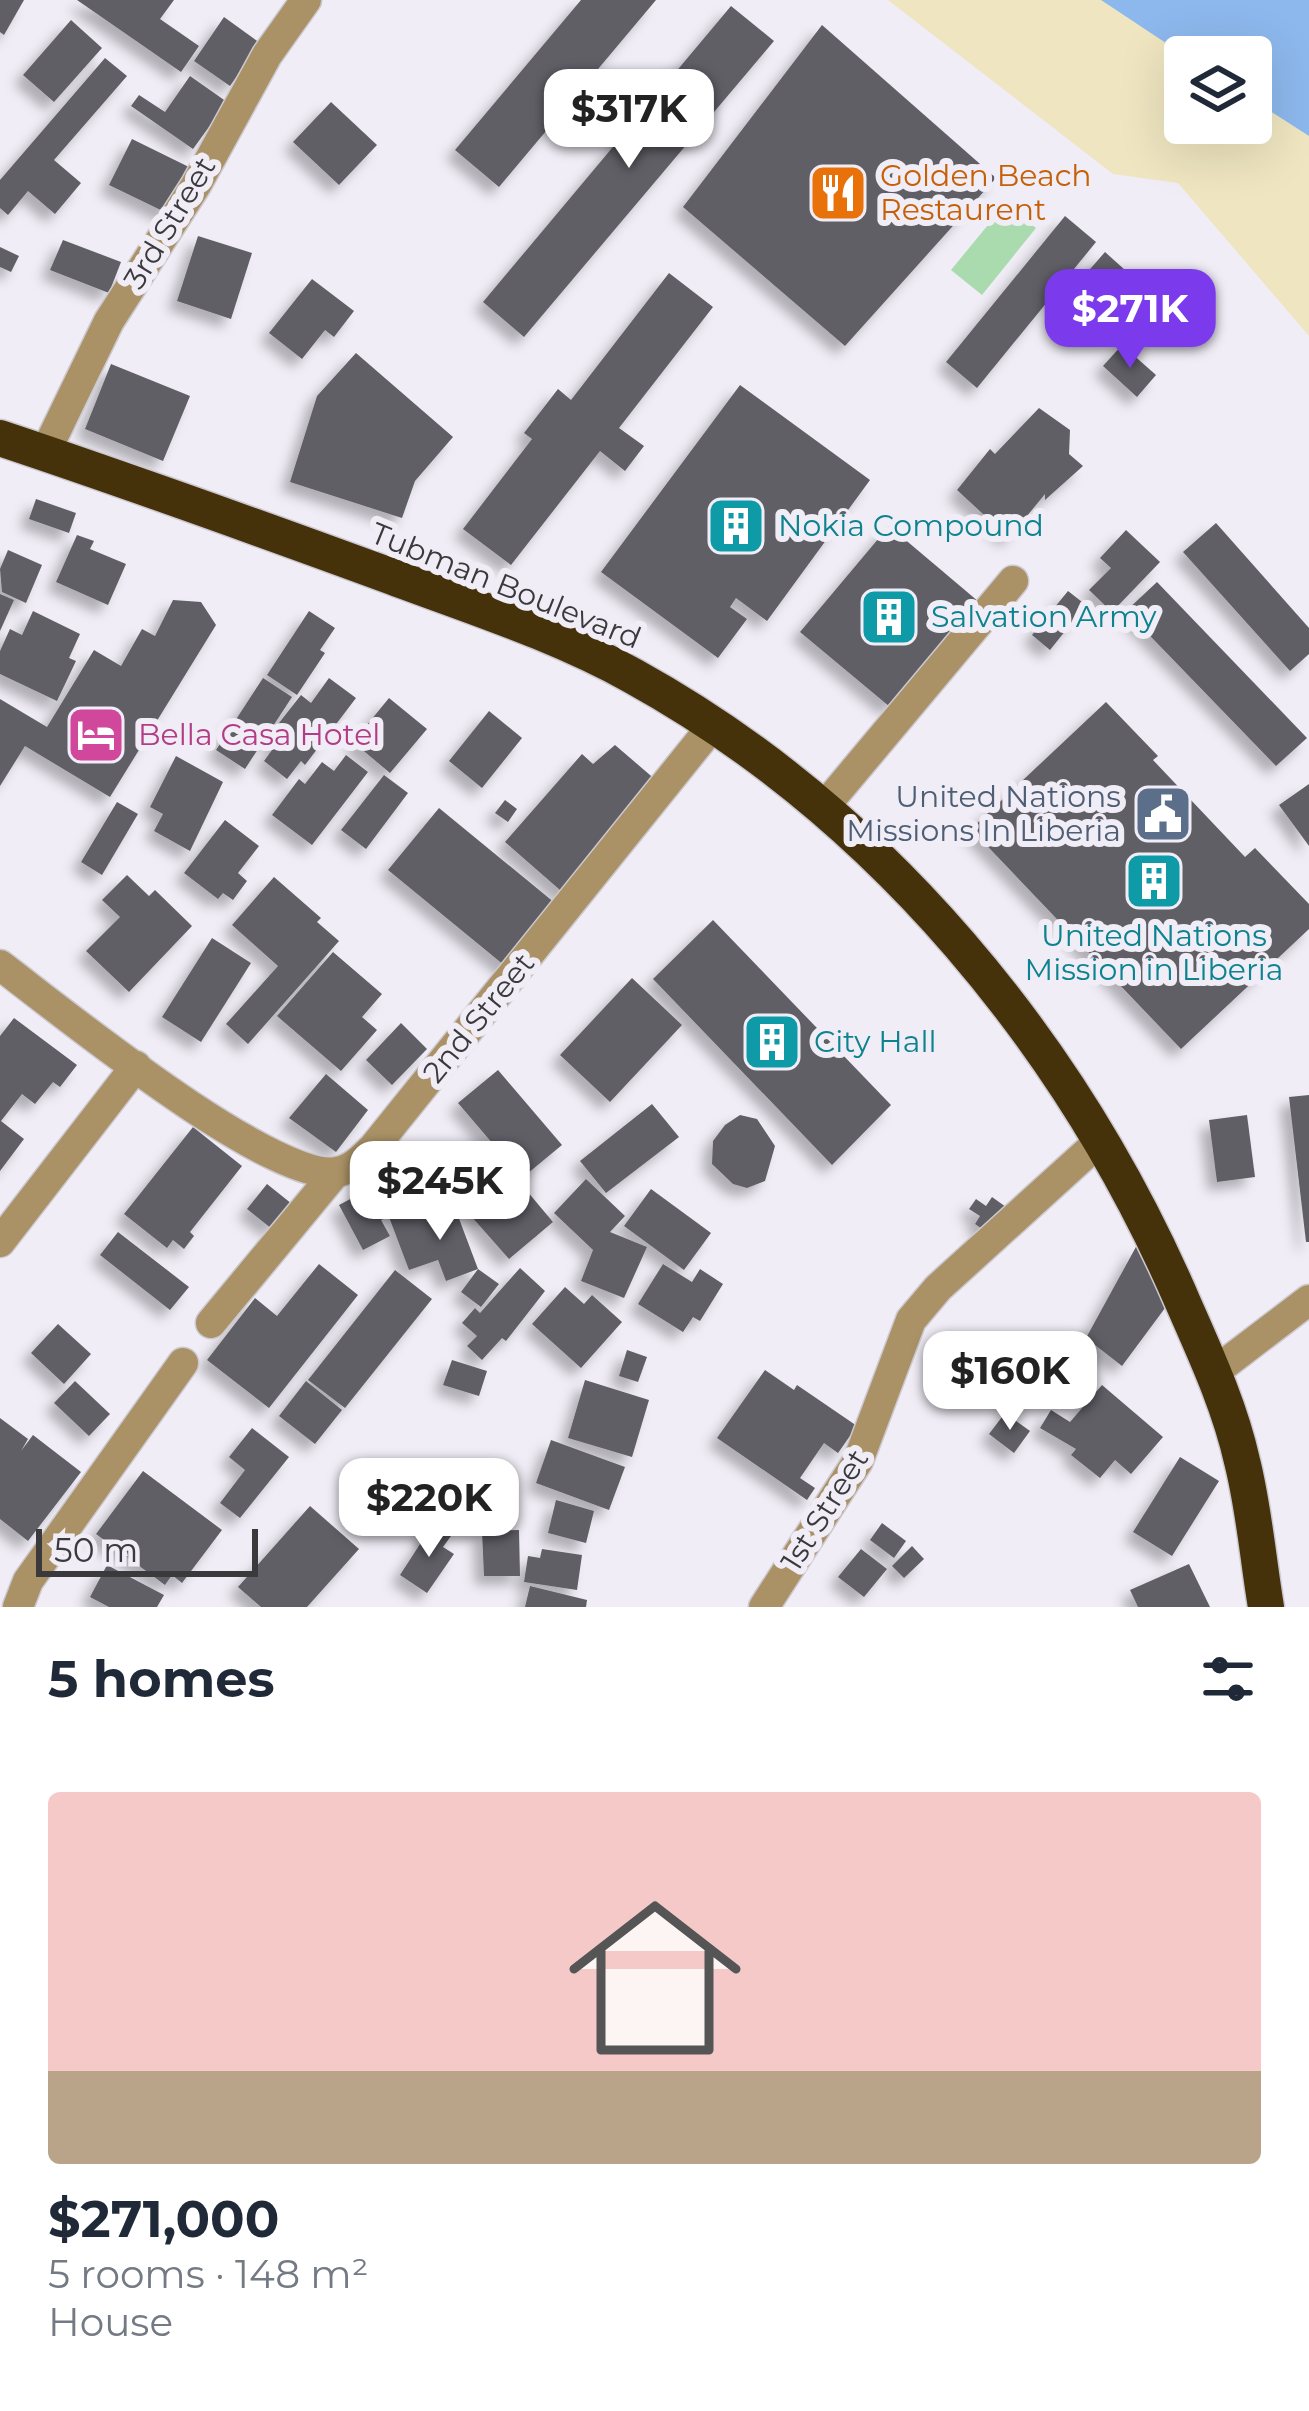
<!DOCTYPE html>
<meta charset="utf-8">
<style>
:root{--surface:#fff;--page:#f2f2f3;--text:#1f2937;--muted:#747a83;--line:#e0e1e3;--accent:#7c3aed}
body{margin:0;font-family:Montserrat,sans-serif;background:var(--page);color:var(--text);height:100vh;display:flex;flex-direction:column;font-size:45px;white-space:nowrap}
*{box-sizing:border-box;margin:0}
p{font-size:39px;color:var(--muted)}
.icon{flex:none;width:66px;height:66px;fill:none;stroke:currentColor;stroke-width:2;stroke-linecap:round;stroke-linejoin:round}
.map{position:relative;height:1607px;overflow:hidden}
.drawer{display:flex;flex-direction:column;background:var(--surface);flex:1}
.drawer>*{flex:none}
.tools{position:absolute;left:1164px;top:36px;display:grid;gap:24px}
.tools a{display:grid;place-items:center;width:108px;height:108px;border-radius:12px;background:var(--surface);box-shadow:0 12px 48px #0002;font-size:60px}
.scale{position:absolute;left:36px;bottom:30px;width:222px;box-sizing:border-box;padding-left:12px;border:6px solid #3a393c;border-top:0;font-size:33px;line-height:42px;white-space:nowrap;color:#3a393c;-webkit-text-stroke:9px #f0edf6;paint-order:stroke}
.price{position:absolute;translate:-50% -102px;padding:0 27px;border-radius:24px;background:#fff;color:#222;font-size:39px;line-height:78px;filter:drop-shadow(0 3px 6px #0008)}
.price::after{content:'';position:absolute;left:50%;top:72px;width:36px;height:27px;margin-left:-18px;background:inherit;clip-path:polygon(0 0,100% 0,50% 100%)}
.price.on{background:var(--accent);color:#fff}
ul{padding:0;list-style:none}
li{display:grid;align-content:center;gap:24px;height:636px;padding:0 48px}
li+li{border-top:3px solid var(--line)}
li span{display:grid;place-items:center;height:372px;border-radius:12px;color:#555}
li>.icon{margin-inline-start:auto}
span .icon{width:216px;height:216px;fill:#fffc;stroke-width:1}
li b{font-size:51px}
h2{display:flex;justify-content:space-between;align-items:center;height:144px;padding:0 48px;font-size:51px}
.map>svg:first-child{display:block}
.green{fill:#aadbae}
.sand{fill:#efe5c0}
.water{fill:#8db8ed}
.building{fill:#615f66;filter:url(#shadow)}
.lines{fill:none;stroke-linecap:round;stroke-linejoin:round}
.minor-casing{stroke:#ccc9d1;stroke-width:33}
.highway-casing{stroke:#ccc9d1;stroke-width:39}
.minor{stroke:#aa9266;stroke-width:30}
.highway{stroke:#45320b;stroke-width:36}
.labels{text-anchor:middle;stroke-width:12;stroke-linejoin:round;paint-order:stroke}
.food-label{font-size:30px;fill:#c56008;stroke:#f0edf6;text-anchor:start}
.street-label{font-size:30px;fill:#3a393c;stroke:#f0edf6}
.culture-label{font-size:30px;fill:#0d838f;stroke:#f0edf6;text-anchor:start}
.hotel-label{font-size:30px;fill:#b23c85;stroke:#f0edf6;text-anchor:start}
.service-label{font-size:30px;fill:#4e5e75;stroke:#f0edf6;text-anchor:end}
</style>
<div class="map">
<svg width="1309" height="1607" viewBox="0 0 1309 1607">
<defs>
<filter id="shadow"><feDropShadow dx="-9" dy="9" stdDeviation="6" flood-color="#0004"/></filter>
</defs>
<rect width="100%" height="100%" fill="#f0edf6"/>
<path class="green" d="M 1006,203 L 1036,228 L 982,295 L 951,270 Z"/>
<path class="sand" d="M 888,0 L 1121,0 L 1196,57 L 1185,57 L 1185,123 L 1251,123 L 1251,99 L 1309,136 L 1309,336 L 1178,183 L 1113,174 Z"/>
<path class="water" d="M 1101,0 L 1309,0 L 1309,136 L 1251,99 L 1251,57 L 1187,57 Z"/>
<g class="building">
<path d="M 0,0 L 24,0 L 4,35 L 0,32 Z"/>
<path d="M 77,0 L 174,0 L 160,19 L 199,46 L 181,72 Z"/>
<path d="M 581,0 L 656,0 L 499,187 L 455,150 Z"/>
<path d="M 731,6 L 774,41 L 524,337 L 483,302 Z"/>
<path d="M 224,17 L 260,43 L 230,86 L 194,61 Z"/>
<path d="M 71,20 L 102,48 L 54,102 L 23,75 Z"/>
<path d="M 822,25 L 996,178 L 845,346 L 683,207 Z"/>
<path d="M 105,58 L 127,76 L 54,160 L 81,183 L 55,214 L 28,191 L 8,215 L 0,208 L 0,180 Z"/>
<path d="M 190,76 L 227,102 L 193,149 L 131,106 L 139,95 L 165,112 Z"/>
<path d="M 331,102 L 377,145 L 339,185 L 293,142 Z"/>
<path d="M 132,139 L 191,168 L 169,214 L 109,185 Z"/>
<path d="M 1065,216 L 1096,242 L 977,388 L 946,362 Z"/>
<path d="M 198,236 L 252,253 L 231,319 L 177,301 Z"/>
<path d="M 63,240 L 121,262 L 109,293 L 50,270 Z"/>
<path d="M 0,247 L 19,256 L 11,272 L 0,267 Z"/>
<path d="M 1105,252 L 1125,270 L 1083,318 L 1063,300 Z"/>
<path d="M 669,273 L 713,307 L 619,428 L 644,446 L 625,471 L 600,451 L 511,565 L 463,529 L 532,439 L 524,433 L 558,389 L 571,400 Z"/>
<path d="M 312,279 L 354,311 L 334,337 L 325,330 L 302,359 L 269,333 Z"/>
<path d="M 1122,345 L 1156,375 L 1137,397 L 1103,366 Z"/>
<path d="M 356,353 L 453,437 L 415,481 L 402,518 L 290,482 L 317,396 Z"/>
<path d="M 111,364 L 190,396 L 163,461 L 85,429 Z"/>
<path d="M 740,385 L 870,480 L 767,621 L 736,598 L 730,607 L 747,619 L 718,658 L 601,572 Z"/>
<path d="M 1039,408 L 1070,430 L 1069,454 L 1083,466 L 1045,500 L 1045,494 L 1009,538 L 957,490 L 990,449 L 995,454 Z"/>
<path d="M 36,499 L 76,513 L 69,533 L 29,519 Z"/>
<path d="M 1216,523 L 1309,628 L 1309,654 L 1290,671 L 1183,552 Z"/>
<path d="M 889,526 L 979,602 L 890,707 L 800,632 Z"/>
<path d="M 1126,530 L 1160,562 L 1112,612 L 1089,590 L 1111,568 L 1100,558 Z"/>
<path d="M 77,535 L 94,541 L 90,549 L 126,564 L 108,605 L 56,582 Z"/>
<path d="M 8,550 L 42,565 L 26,603 L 2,592 L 0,569 Z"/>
<path d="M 1157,582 L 1307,738 L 1276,766 L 1126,611 Z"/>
<path d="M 1068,591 L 1086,605 L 1050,650 L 1032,635 Z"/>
<path d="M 0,594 L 14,600 L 0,631 Z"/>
<path d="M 173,600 L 201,602 L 216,625 L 110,797 L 25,746 L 0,786 L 0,699 L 47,727 L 94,650 L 121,666 L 142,629 L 155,636 Z"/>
<path d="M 33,611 L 80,634 L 69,658 L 76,661 L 57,701 L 0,674 L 0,651 L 10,629 L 22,635 Z"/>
<path d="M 309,611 L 335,628 L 320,650 L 325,653 L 297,695 L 267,675 Z"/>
<path d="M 263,678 L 292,697 L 245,769 L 216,750 Z"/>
<path d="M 329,678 L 356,698 L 305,765 L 301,761 L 287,779 L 264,761 L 277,743 L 268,737 L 301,695 L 311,703 Z"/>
<path d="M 389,698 L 427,729 L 390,773 L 353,742 Z"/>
<path d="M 1106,702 L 1158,756 L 1153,760 L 1245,857 L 1255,848 L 1309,904 L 1309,929 L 1181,1049 L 971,829 Z"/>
<path d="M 489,711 L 522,738 L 482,788 L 449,761 Z"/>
<path d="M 615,745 L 657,781 L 568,897 L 505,842 L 582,754 L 593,764 Z"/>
<path d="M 346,755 L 368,772 L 312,845 L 272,815 L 299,779 L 305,784 L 322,762 L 334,771 Z"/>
<path d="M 176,756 L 223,782 L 190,851 L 154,831 L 163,814 L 150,807 Z"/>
<path d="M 384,775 L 408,793 L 366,849 L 341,830 Z"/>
<path d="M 1309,784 L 1309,846 L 1279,805 Z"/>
<path d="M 505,800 L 517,809 L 508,822 L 495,813 Z"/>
<path d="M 117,802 L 138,814 L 102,875 L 81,862 Z"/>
<path d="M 439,808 L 561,908 L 510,970 L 388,870 Z"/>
<path d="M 225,820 L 259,846 L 238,873 L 247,881 L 233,900 L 223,893 L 218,899 L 184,873 Z"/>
<path d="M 127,875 L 149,896 L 155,890 L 192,926 L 129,992 L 86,951 L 120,917 L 102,900 Z"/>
<path d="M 274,877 L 321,918 L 317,922 L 339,941 L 248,1044 L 226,1024 L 278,966 L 232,925 Z"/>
<path d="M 713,920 L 891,1105 L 832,1165 L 653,979 Z"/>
<path d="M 212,938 L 251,963 L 201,1042 L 162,1017 Z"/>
<path d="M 333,952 L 382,994 L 362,1017 L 377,1030 L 341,1071 L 277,1016 Z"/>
<path d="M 632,978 L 682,1025 L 610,1102 L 560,1055 Z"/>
<path d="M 14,1018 L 77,1065 L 60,1087 L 53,1082 L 35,1104 L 22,1094 L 1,1121 L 24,1139 L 0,1171 L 0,1036 Z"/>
<path d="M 401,1023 L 427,1049 L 392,1085 L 366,1060 Z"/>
<path d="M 498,1070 L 562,1145 L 522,1178 L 458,1103 Z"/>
<path d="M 326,1074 L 368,1110 L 336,1152 L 289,1118 Z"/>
<path d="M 1309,1095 L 1309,1242 L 1306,1242 L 1289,1097 Z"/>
<path d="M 652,1104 L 679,1137 L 606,1193 L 580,1161 Z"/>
<path d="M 740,1115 L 757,1119 L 775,1146 L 765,1181 L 747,1188 L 733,1184 L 712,1164 L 713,1141 L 725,1125 Z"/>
<path d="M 1247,1115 L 1255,1177 L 1217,1182 L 1209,1120 Z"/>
<path d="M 193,1127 L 242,1166 L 190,1232 L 194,1236 L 184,1249 L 173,1240 L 167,1248 L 124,1214 Z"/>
<path d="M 516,1178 L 553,1222 L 509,1259 L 471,1216 Z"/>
<path d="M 586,1179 L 625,1216 L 610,1232 L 647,1247 L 624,1298 L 581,1281 L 593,1250 L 554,1213 Z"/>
<path d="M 267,1184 L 292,1204 L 272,1229 L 247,1209 Z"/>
<path d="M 373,1187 L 389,1217 L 381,1220 L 390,1236 L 363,1250 L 339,1205 Z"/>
<path d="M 651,1189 L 711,1233 L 684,1270 L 624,1226 Z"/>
<path d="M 434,1191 L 439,1205 L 452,1200 L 478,1269 L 499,1284 L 481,1307 L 461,1292 L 478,1269 L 446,1281 L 438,1260 L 409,1270 L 389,1217 L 404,1210 L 402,1203 Z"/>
<path d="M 992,1197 L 1006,1207 L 988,1233 L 975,1224 L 980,1216 L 969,1209 L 976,1199 L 986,1206 Z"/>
<path d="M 118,1232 L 189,1287 L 170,1310 L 100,1255 Z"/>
<path d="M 1137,1245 L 1168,1304 L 1122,1366 L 1086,1338 Z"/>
<path d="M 319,1264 L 358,1295 L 269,1408 L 207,1360 L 255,1298 L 277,1316 Z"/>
<path d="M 663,1264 L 692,1282 L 700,1269 L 723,1284 L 700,1321 L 693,1317 L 683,1332 L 638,1304 Z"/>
<path d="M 520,1268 L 545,1291 L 506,1341 L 502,1338 L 482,1360 L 467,1346 L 477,1336 L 462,1323 L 475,1308 L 480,1313 Z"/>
<path d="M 395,1270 L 432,1299 L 345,1408 L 308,1380 Z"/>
<path d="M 565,1287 L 584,1304 L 592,1295 L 622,1322 L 581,1368 L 532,1324 Z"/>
<path d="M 58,1324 L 91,1354 L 64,1384 L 31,1353 Z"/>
<path d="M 627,1350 L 647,1357 L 638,1382 L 619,1376 Z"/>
<path d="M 452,1360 L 487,1371 L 479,1396 L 443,1385 Z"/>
<path d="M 765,1370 L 794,1390 L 797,1385 L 857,1426 L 838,1453 L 824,1443 L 800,1478 L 815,1488 L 807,1500 L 717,1438 Z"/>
<path d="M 585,1380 L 649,1400 L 632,1457 L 568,1438 Z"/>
<path d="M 75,1381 L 110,1414 L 89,1436 L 54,1403 Z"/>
<path d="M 306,1381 L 342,1410 L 315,1444 L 279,1416 Z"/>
<path d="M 1102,1385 L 1163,1437 L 1131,1474 L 1115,1460 L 1100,1478 L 1071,1455 L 1076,1449 L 1040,1428 L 1051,1410 L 1070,1422 Z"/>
<path d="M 1005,1413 L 1030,1431 L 1014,1453 L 989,1434 Z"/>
<path d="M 0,1418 L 28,1439 L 21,1451 L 33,1435 L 81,1472 L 28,1541 L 0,1519 Z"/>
<path d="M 252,1428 L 289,1457 L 240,1518 L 220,1503 L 245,1470 L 229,1457 Z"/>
<path d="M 551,1440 L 625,1467 L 609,1510 L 536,1483 Z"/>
<path d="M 1180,1457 L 1219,1481 L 1172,1556 L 1133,1532 Z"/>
<path d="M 406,1466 L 451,1489 L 431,1520 L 384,1496 Z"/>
<path d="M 143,1471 L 222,1530 L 182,1583 L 172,1575 L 165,1585 L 96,1534 Z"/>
<path d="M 556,1500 L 594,1511 L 586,1543 L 548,1533 Z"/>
<path d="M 310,1506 L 359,1549 L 307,1607 L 261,1607 L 238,1587 Z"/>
<path d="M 882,1523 L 906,1541 L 894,1558 L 870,1540 Z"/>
<path d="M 433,1524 L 451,1536 L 443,1547 L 454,1554 L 427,1593 L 400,1575 Z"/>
<path d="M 519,1530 L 520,1576 L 484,1576 L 482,1531 Z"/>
<path d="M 912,1546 L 924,1559 L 904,1578 L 892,1566 Z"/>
<path d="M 542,1549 L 582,1555 L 577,1590 L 524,1582 L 528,1556 L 540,1558 Z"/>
<path d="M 861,1549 L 887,1569 L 864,1597 L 838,1577 Z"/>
<path d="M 1189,1564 L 1210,1607 L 1138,1607 L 1130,1590 Z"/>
<path d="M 107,1565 L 164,1595 L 157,1607 L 109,1607 L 90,1597 Z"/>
<path d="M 530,1586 L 587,1600 L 586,1607 L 525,1607 Z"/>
</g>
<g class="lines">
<defs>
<g id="minor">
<path d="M 45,453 L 109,321 L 196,185 L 267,55 L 306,0"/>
<path d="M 824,807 L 1013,581"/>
<path d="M 0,965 C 58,1009 271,1182 336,1172 C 352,1170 363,1158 374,1147 L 714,724"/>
<path d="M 0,1242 L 136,1066"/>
<path d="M 211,1323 L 335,1173"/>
<path d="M 1213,1373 L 1309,1300"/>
<path d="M 18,1607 L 28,1581 L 183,1363"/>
<path d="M 764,1607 L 858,1461 L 911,1320 L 938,1288 L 1102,1139"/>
</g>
<path id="highway" d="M 0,438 C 132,482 262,529 393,577 C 473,607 558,634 633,676 C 881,813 1073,1046 1184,1305 C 1206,1355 1230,1407 1242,1461 C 1254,1508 1258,1559 1266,1607"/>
</defs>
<use href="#minor" class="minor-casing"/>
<use href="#highway" class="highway-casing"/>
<use href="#minor" class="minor"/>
<use href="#highway" class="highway"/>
</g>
<defs>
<symbol id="restaurant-square" viewBox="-11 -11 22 22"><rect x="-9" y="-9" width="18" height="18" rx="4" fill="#e8710a" stroke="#f0edf6"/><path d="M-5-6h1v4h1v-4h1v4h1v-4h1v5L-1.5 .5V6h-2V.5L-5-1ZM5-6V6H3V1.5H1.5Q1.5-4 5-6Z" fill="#fff"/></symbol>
<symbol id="building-square" viewBox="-11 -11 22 22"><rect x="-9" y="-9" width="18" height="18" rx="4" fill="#0f9aa8" stroke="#f0edf6"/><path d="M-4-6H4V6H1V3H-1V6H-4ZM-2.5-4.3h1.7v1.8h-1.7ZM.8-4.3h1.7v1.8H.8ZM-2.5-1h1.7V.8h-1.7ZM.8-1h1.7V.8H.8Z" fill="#fff"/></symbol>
<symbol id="hotel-square" viewBox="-11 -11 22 22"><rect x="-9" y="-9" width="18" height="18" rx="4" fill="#d1479c" stroke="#f0edf6"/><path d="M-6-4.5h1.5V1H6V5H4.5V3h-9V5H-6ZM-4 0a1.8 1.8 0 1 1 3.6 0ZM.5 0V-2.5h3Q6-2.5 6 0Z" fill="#fff"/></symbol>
<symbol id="civic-square" viewBox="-11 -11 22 22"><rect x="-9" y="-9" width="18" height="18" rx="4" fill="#5c6f8a" stroke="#f0edf6"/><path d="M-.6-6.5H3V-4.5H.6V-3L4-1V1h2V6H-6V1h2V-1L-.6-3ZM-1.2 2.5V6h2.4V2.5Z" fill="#fff"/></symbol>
</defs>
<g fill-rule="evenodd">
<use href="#restaurant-square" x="805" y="160" width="66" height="66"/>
<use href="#building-square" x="703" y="493" width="66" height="66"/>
<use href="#building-square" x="856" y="584" width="66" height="66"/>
<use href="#hotel-square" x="63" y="702" width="66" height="66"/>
<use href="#civic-square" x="1130" y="781" width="66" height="66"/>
<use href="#building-square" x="1121" y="848" width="66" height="66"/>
<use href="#building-square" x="739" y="1009" width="66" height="66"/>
</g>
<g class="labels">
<g class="food-label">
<text x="880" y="186">Golden Beach<tspan x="880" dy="34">Restaurent</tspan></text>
</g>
<g class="street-label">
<text transform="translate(170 223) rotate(-59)" y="10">3rd Street</text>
<text transform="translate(506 586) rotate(22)" y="10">Tubman Boulevard</text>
<text transform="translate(479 1018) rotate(-51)" y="10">2nd Street</text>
<text transform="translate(825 1510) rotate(-58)" y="10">1st Street</text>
</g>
<g class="culture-label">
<text x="778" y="536">Nokia Compound</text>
<text x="931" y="627">Salvation Army</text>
<text x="1154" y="946" text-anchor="middle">United Nations<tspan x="1154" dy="34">Mission in Liberia</tspan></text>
<text x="814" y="1052">City Hall</text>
</g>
<g class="hotel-label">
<text x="138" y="745">Bella Casa Hotel</text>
</g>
<g class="service-label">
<text x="1121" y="807">United Nations<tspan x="1121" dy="34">Missions In Liberia</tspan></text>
</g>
</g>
</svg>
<div class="tools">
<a><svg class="icon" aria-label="layers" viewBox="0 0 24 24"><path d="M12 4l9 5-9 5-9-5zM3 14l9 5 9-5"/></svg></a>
</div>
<div class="scale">50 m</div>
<b class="price" style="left:629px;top:171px">$317K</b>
<b class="price on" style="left:1130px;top:371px">$271K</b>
<b class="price" style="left:440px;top:1243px">$245K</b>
<b class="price" style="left:1010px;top:1433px">$160K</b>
<b class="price" style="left:429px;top:1560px">$220K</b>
</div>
<section class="drawer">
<h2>5 homes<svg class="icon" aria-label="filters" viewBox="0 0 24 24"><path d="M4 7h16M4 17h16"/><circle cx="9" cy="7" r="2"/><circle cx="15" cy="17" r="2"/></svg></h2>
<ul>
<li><span style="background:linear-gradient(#f6c9c9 75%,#b9a48a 0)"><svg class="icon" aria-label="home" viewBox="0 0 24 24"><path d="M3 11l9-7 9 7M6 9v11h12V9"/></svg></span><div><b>$271,000</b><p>5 rooms · 148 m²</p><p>House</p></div></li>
</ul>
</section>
